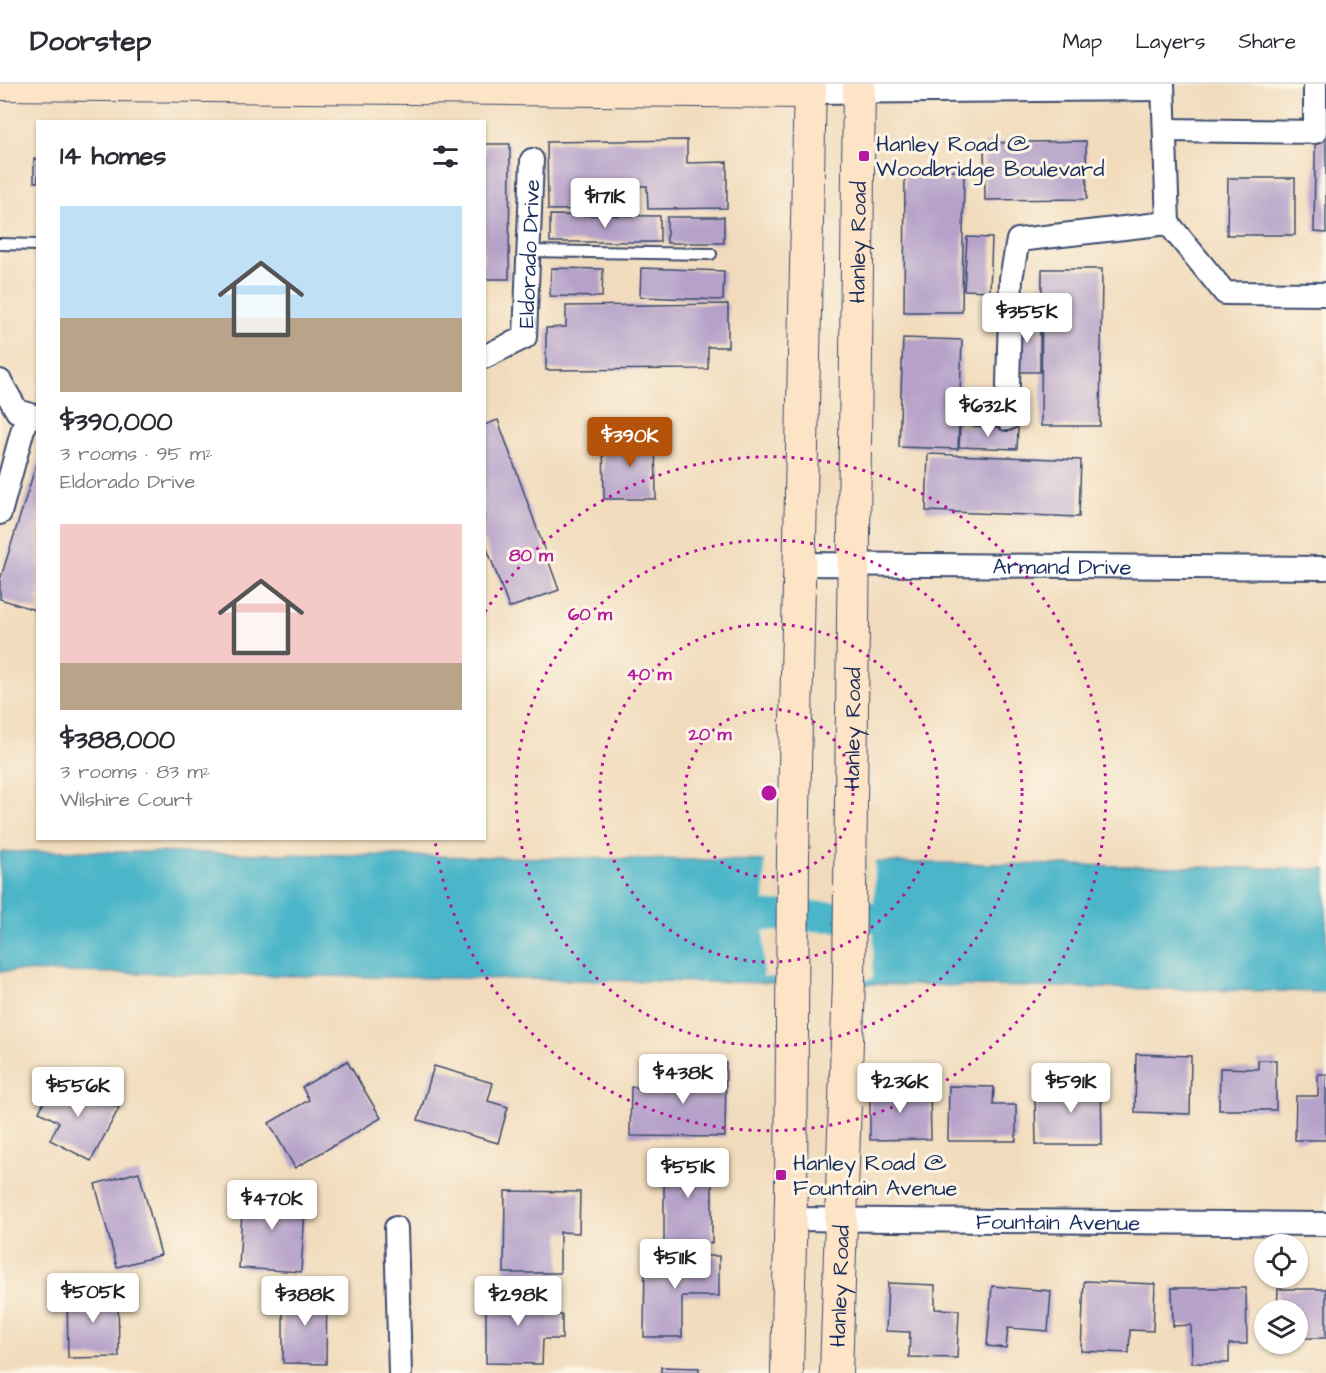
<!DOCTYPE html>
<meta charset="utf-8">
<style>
:root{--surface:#fff;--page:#f7f7f7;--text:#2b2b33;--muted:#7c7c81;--line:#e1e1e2;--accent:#b45309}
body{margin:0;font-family:"Architects Daughter",sans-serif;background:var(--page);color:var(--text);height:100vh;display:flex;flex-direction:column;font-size:22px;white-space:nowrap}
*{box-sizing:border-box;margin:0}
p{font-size:20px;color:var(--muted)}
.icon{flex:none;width:33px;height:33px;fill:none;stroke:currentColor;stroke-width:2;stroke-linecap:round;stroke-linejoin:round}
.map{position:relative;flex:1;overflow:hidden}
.sheet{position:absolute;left:36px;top:36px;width:450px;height:720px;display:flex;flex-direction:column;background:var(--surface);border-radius:0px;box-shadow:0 2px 4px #0004}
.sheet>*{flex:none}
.controls{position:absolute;left:1254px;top:1150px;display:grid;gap:12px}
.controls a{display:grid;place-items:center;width:54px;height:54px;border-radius:50%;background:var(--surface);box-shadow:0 2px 4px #0004;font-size:30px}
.price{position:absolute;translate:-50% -51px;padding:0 14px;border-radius:6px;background:#fff;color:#222;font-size:20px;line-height:39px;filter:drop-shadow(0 2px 3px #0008)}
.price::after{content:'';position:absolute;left:50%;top:36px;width:18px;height:14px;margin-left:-9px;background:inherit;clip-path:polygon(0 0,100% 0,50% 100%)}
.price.current{background:var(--accent);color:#fff}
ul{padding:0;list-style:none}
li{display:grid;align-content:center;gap:12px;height:318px;padding:0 24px}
li span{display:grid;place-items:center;height:186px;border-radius:0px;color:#555}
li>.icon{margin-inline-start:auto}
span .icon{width:108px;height:108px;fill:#fffc;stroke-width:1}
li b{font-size:26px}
h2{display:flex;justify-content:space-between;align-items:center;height:72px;padding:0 24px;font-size:26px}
header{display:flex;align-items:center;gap:36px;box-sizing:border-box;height:84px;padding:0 30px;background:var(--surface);border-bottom:2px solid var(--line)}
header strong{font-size:28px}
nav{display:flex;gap:33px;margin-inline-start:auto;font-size:21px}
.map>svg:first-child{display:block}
.water{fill:#4bb6c9;stroke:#337294;stroke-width:1.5}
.pier{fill:#f1dbbc}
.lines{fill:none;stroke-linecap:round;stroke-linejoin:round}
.canal{stroke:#4bb6c9;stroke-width:30}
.building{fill:#b5a1c9}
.lane-casing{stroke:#3b496c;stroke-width:14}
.street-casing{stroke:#3b496c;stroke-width:26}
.secondary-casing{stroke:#3b496c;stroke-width:34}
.lane{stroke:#fff;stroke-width:10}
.street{stroke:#fff;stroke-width:22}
.secondary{stroke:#fee4c6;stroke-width:32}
.ring{fill:none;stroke:#b5179e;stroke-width:3;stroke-dasharray:3 6}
.poi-dot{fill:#b5179e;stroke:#fcf5e5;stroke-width:2}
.labels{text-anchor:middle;stroke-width:6;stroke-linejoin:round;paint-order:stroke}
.poi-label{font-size:22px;fill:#1b2f5e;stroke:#fcf5e5;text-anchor:start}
.street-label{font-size:22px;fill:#1b2f5e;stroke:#fcf5e5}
.centre{fill:#b5179e;stroke:#fcf5e5;stroke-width:3}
.ring-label{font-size:18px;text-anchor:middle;font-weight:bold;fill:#b5179e;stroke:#fcf5e5;stroke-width:6;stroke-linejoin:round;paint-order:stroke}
</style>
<header>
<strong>Doorstep</strong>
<nav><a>Map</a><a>Layers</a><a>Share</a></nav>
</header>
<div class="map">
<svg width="1326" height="1289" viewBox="0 0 1326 1289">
<rect width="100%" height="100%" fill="#fcf5e5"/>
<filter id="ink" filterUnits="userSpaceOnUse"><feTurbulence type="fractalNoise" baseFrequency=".0167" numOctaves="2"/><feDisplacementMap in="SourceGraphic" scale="12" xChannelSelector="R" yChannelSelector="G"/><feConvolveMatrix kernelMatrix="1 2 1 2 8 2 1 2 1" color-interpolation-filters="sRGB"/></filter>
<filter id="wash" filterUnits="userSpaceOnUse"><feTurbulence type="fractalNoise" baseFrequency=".008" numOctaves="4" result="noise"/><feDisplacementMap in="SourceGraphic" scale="24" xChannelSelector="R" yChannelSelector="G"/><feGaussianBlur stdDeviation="1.35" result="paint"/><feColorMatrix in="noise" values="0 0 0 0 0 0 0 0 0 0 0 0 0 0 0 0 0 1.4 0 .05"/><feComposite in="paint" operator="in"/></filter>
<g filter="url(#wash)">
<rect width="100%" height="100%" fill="#f1dbbc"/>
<g class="water">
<path d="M 63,767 L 779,777 L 777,899 L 0,887 L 0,768 Z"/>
<path d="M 865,778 L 1326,785 L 1326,908 L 863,900 Z"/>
</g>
<g class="pier">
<path d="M 765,774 L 779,774 L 780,894 L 763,893 Z"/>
<path d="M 865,775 L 875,776 L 873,895 L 860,895 Z"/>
</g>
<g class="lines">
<path class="canal" d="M 768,832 L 873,833"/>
</g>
<g id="blocks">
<g class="building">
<path d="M 1316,0 L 1326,0 L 1326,149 L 1314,148 Z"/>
<path d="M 687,56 L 687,79 L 727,78 L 727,124 L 648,125 L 647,102 L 634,102 L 627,103 L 628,125 L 548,126 L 547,58 Z"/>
<path d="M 1086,57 L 1087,115 L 985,116 L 984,59 Z"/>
<path d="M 485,60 L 510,60 L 509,195 L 484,195 Z"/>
<rect x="34" y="75" width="4" height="23"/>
<path d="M 905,87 L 964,87 L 962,228 L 904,228 Z"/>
<path d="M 1228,94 L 1295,94 L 1295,151 L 1227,151 Z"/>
<path d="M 550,131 L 660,132 L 660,158 L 550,158 Z"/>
<rect x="667" y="133" width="57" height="26"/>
<path d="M 967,153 L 992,154 L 990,207 L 964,206 Z"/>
<path d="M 551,184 L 603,185 L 602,213 L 550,212 Z"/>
<path d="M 641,184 L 724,187 L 723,216 L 640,213 Z"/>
<path d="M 1042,185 L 1102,185 L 1100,342 L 1041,342 Z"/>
<path d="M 728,220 L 728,263 L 708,263 L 708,285 L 546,286 L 546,244 L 566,243 L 566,222 Z"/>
<path d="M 1015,232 L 1040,233 L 1040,288 L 1015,288 Z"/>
<path d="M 903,254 L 962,256 L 958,365 L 899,363 Z"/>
<path d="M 498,336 L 559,506 L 509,524 L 484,456 L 484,341 Z"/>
<path d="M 960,342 L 1018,344 L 1017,365 L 959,363 Z"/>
<path d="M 655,352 L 656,415 L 604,415 L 603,353 Z"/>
<path d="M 928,370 L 1081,376 L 1079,433 L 926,427 Z"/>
<path d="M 38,375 L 38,527 L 0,515 L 0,496 Z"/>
<path d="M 1136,970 L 1191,972 L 1190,1030 L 1135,1028 Z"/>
<path d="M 1258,976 L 1276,976 L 1276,1026 L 1219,1026 L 1220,984 L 1258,985 Z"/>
<path d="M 347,977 L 381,1034 L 295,1084 L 269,1039 L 309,1016 L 302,1003 Z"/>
<path d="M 678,979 L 726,979 L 725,1053 L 630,1052 L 631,1003 L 678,1004 Z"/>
<path d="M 434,982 L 493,999 L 488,1017 L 508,1023 L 498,1059 L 418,1036 Z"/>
<path d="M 1318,990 L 1326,990 L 1326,1056 L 1295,1056 L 1296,1012 L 1318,1012 Z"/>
<path d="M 57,992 L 119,1024 L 91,1077 L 50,1056 L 59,1038 L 39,1028 Z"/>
<path d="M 1101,992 L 1102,1061 L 1036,1061 L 1035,1016 L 1057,1016 L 1057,993 Z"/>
<path d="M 949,1002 L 994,1003 L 993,1021 L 1016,1021 L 1016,1057 L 948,1057 Z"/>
<path d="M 870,1005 L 930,1005 L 931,1055 L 870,1056 Z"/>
<path d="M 664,1070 L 712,1071 L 712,1159 L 664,1159 Z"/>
<path d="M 139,1088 L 161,1171 L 117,1183 L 95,1100 Z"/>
<path d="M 243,1107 L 306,1111 L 301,1188 L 239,1184 Z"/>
<path d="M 505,1107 L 580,1108 L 579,1149 L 560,1148 L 560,1189 L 504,1189 Z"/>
<path d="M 645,1172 L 719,1172 L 719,1212 L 682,1212 L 682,1253 L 644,1253 Z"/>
<path d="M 1084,1197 L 1155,1200 L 1153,1247 L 1130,1246 L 1129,1269 L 1081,1267 Z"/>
<path d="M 888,1199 L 935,1201 L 935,1225 L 959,1226 L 957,1274 L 909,1273 L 910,1248 L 886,1247 Z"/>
<path d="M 992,1202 L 1051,1207 L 1048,1247 L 1008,1244 L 1006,1264 L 987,1262 Z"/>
<path d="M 1172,1204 L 1246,1204 L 1247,1260 L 1229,1260 L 1229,1279 L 1192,1279 L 1191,1241 L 1173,1242 Z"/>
<path d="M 1278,1205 L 1326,1205 L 1326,1254 L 1298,1254 L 1298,1227 L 1277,1227 Z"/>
<path d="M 486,1206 L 543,1206 L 543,1231 L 562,1231 L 562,1255 L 543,1255 L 542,1280 L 486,1279 Z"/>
<path d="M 67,1207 L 118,1207 L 119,1273 L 68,1274 Z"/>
<path d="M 283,1207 L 327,1207 L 326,1280 L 283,1279 Z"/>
<path d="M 661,1283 L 699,1284 L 699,1289 L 661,1289 Z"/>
</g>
</g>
</g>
<g filter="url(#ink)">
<use href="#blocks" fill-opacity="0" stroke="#3b496c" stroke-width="1.5"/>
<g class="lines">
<defs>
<g id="lane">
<path d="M 0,160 L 38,161"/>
<path d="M 528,167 L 711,170"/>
</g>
<g id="street">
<path d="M 1163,0 L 1168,139 L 1225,209 L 1326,210"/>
<path d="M 809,8 L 1163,5"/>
<path d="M 1165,46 L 1315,48 L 1315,0"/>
<path id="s1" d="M 484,273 L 525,253 L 532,76"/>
<path d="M 0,297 L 17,327 L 38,333"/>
<path d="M 1007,335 L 1011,195 L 1018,156 L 1168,139"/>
<path d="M 0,429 L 27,330"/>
<path id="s2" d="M 800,480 L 1326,484"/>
<path id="s3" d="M 791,1135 L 1326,1140"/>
<path d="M 396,1144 L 400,1289"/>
</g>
<g id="secondary">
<path d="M 0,0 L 809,8"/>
<path d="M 787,1289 L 791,1113 L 793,773 L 810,0"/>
<path id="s4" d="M 836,1289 L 849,896 L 859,0"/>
</g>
</defs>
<use href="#lane" class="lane-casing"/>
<use href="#street" class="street-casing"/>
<use href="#secondary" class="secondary-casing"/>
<use href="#lane" class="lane"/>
<use href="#street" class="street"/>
<use href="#secondary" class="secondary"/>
</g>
</g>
<g class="ring">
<circle cx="769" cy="709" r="84"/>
<circle cx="769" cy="709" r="169"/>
<circle cx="769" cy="709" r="253"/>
<path d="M485 528A337 337 0 1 1 435 756"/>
</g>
<g class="poi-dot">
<rect x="858" y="66" width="12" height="12" rx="3"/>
<rect x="775" y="1085" width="12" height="12" rx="3"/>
</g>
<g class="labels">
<g class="poi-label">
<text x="876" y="67">Hanley Road @<tspan x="876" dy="25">Woodbridge Boulevard</tspan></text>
<text x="793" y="1086">Hanley Road @<tspan x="793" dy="25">Fountain Avenue</tspan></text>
</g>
<g class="street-label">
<text dy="8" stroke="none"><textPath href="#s4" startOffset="1131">Hanley Road</textPath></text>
<text dy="8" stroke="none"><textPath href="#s1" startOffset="129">Eldorado Drive</textPath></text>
<text dy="8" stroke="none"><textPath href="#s2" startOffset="262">Armand Drive</textPath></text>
<text dy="8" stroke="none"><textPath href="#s4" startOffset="645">Hanley Road</textPath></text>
<text dy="8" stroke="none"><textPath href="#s3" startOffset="267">Fountain Avenue</textPath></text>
<text dy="8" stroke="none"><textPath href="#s4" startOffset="87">Hanley Road</textPath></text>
</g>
</g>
<circle cx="769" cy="709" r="9" class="centre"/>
<g class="ring-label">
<text x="531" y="477">80 m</text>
<text x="590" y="536">60 m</text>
<text x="649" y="596">40 m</text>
<text x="710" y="656">20 m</text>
</g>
</svg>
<div class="controls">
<a><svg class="icon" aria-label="locate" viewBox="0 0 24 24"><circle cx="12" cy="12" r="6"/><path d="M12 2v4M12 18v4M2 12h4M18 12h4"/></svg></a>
<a><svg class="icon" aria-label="layers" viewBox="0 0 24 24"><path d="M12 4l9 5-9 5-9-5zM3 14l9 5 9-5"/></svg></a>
</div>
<b class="price" style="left:605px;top:145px">$171K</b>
<b class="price" style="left:1027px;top:260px">$355K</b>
<b class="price" style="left:988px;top:354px">$632K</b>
<b class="price current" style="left:630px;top:384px">$390K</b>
<b class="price" style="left:683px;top:1021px">$438K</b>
<b class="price" style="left:900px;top:1030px">$236K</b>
<b class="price" style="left:1071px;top:1030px">$591K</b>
<b class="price" style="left:78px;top:1034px">$556K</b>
<b class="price" style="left:688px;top:1115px">$551K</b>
<b class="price" style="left:272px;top:1147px">$470K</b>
<b class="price" style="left:675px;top:1206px">$511K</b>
<b class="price" style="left:93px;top:1240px">$505K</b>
<b class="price" style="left:305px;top:1243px">$388K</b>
<b class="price" style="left:518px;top:1243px">$298K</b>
<section class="sheet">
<h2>14 homes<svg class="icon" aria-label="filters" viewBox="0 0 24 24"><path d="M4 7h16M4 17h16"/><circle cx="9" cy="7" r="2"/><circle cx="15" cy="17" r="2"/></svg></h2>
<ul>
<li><span style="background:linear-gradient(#bfe0f5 60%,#b9a48a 0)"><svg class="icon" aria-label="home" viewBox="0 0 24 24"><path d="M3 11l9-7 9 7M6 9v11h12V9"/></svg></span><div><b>$390,000</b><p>3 rooms · 95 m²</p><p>Eldorado Drive</p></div></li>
<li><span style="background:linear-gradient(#f6c9c9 75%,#b9a48a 0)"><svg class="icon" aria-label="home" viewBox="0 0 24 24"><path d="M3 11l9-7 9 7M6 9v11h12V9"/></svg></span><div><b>$388,000</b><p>3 rooms · 83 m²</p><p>Wilshire Court</p></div></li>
</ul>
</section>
</div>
